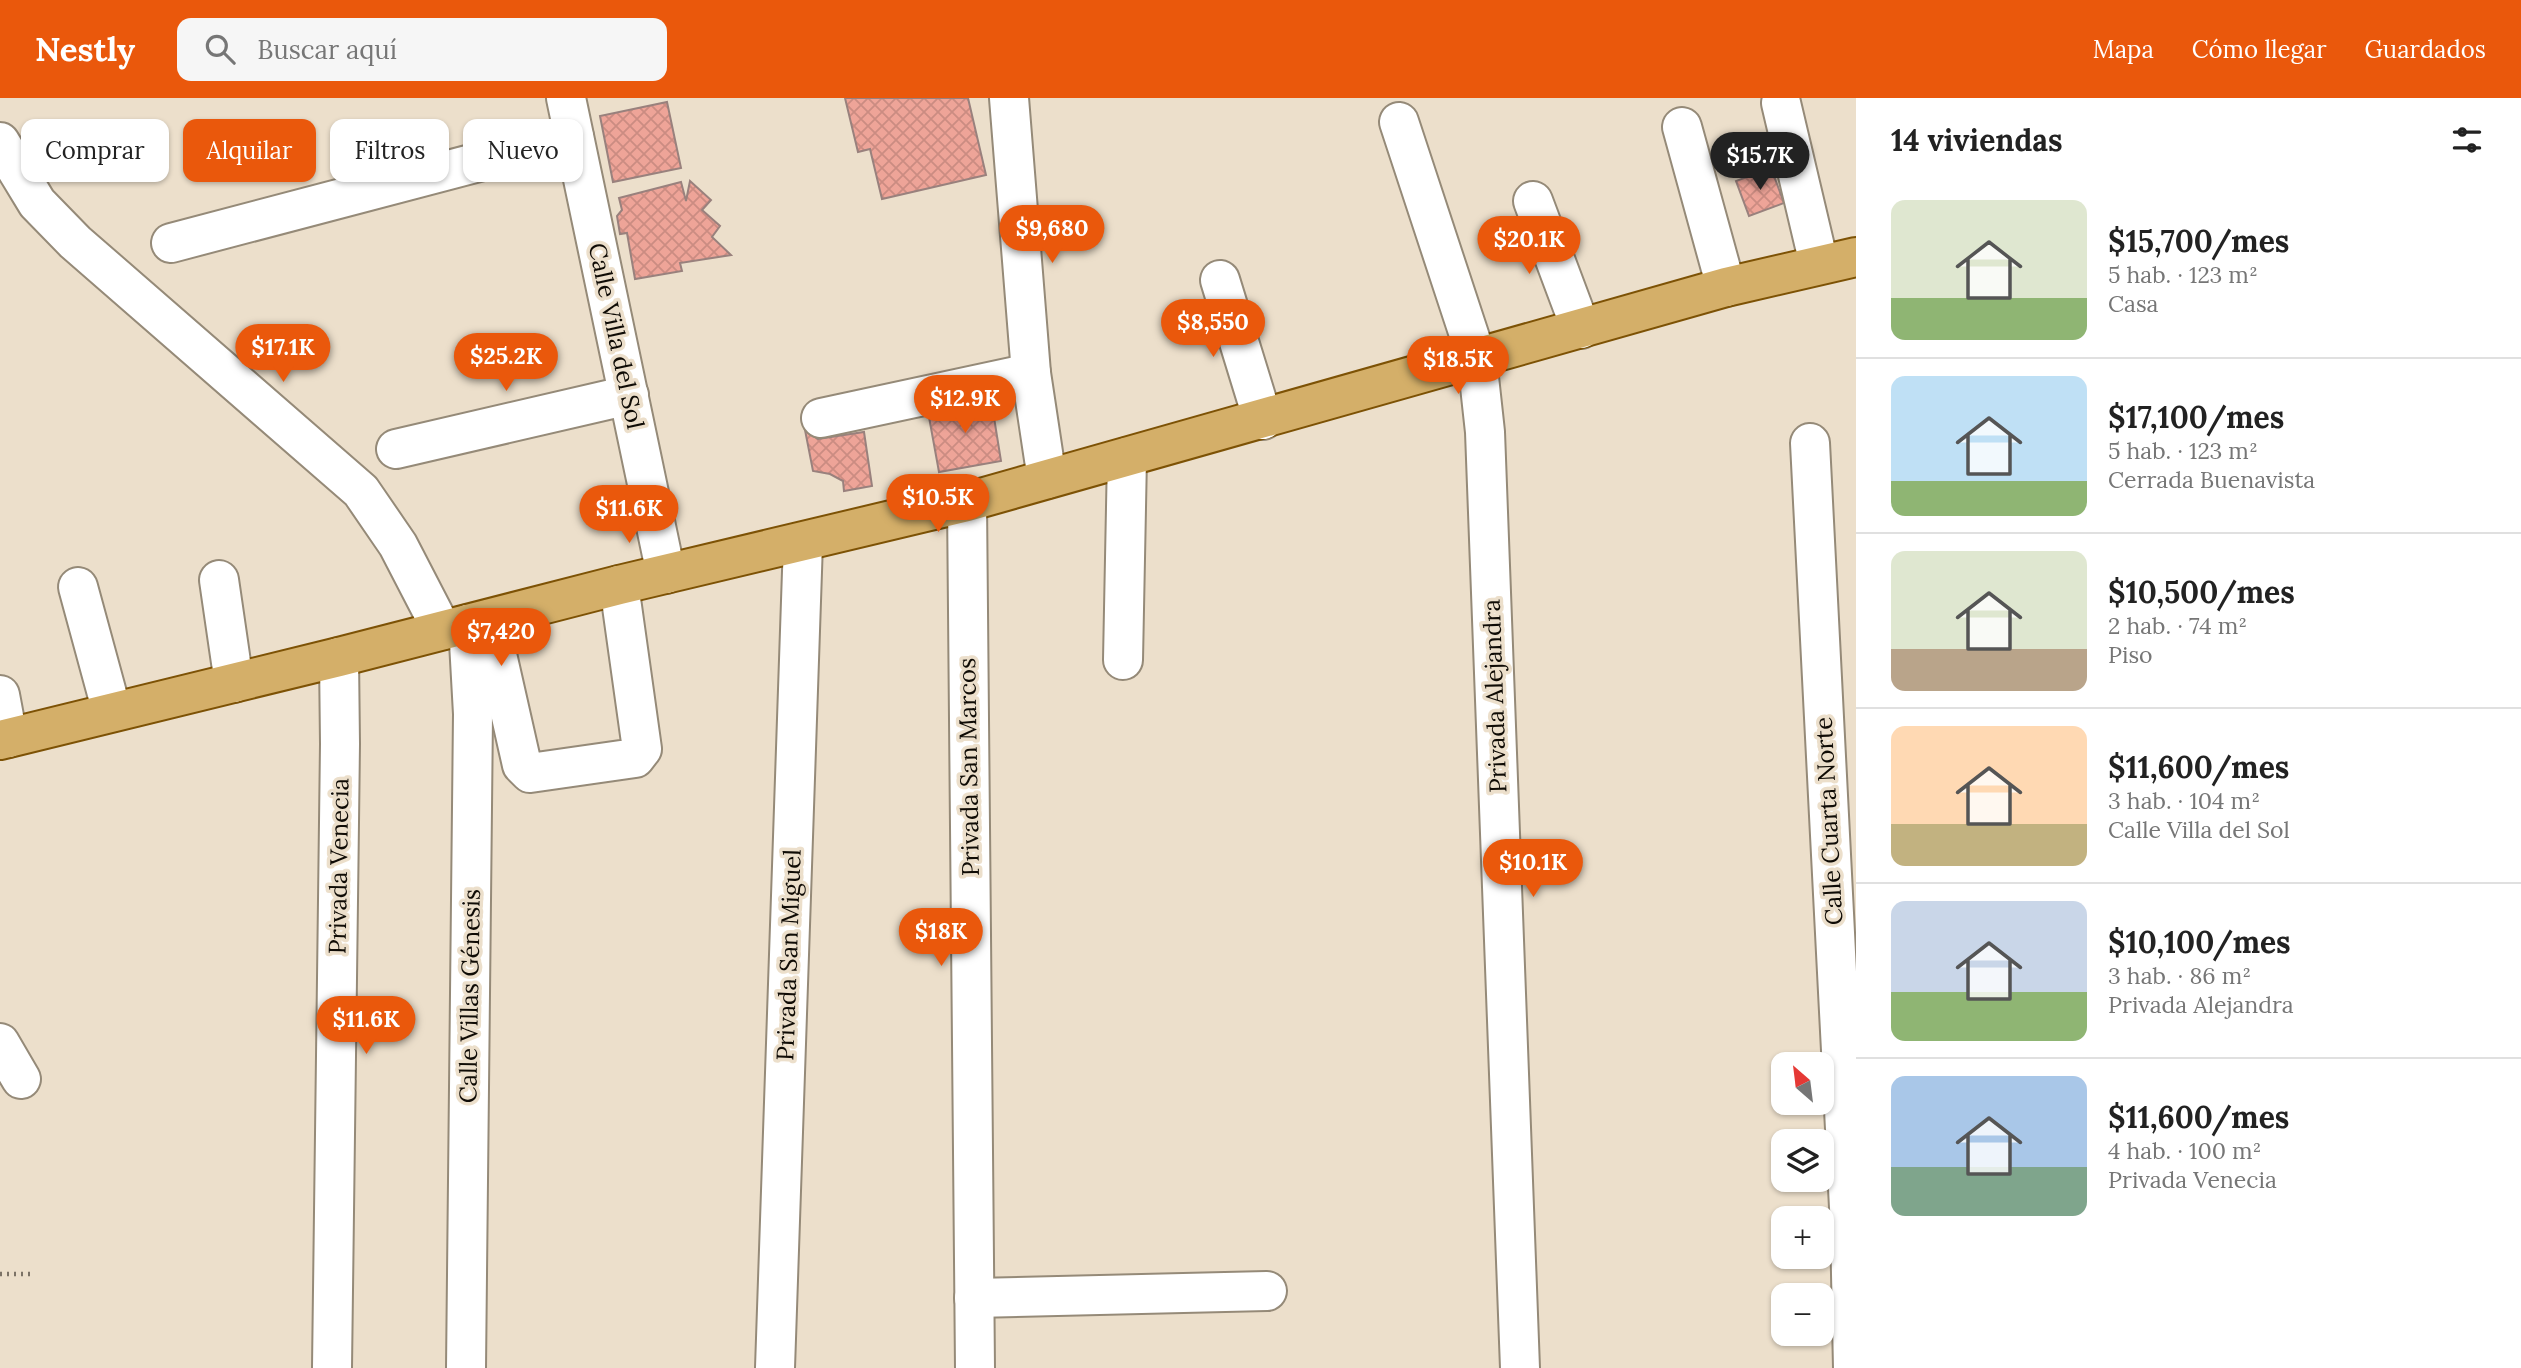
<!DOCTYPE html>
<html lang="es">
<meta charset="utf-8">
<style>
:root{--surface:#fff;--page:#f6f6f6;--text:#222;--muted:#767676;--line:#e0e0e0;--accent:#ea580c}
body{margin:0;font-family:Lora,serif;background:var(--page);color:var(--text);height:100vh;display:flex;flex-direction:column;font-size:26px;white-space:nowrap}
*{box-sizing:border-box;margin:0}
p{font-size:23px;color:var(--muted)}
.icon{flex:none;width:38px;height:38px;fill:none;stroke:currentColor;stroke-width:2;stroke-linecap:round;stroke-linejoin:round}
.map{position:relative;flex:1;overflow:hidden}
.sheet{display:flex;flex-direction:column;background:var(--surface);width:665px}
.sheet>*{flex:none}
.hud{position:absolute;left:21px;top:21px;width:665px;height:63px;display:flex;gap:14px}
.needle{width:46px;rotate:332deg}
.fabs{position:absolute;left:1771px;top:954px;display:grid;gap:14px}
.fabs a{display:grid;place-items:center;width:63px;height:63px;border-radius:14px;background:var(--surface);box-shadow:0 2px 5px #0004;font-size:35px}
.price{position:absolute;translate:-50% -60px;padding:0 16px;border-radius:24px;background:var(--accent);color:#fff;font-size:23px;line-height:46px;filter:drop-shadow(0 2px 4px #0008)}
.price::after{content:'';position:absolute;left:50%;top:42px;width:21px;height:16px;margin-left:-10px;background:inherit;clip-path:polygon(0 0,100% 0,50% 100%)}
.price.on{background:#222;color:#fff}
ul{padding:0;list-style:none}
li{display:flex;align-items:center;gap:21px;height:175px;padding:0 35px}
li+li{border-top:2px solid var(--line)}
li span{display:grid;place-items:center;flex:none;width:196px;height:140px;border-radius:14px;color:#555}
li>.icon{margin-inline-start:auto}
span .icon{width:84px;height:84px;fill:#fffc;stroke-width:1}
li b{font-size:30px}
h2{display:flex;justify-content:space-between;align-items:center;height:84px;padding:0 35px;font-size:30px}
.chip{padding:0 24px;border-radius:14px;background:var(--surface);box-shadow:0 2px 5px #0004;font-size:24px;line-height:63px}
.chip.on{background:var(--accent);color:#fff}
header{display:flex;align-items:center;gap:42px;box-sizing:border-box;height:98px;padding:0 35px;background:var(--accent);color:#fff}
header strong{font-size:33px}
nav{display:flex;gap:38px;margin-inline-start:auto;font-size:24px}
.search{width:490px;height:63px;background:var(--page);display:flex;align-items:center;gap:18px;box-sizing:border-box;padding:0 24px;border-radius:14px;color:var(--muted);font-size:26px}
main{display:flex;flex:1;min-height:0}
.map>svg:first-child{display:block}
.building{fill:url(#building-cross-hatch);stroke:#99817d;stroke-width:2}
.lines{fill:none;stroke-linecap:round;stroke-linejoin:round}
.minor-casing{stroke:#958a78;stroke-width:42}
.major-casing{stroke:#7d5205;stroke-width:42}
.path{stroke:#7b7266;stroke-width:4.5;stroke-dasharray:2 5;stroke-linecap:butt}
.minor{stroke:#fff;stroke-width:38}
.major{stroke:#d4af69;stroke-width:38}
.labels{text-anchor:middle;stroke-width:7;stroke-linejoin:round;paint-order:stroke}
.street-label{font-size:24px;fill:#0f0b05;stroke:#ecdfcb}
</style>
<header>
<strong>Nestly</strong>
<div class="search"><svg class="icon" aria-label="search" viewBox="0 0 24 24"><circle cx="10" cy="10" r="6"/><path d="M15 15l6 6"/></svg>Buscar aquí</div>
<nav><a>Mapa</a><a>Cómo llegar</a><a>Guardados</a></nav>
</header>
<main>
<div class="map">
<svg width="1856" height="1270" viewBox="0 0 1856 1270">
<defs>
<pattern id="building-cross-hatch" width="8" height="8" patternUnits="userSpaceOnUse" patternTransform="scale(1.75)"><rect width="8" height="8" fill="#eea498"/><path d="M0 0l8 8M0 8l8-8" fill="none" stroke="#cb8c82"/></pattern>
</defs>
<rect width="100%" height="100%" fill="#ecdfcb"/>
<g class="building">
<path d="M 845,0 L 968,0 L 986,77 L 882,101 L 870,51 L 858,54 Z"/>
<path d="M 667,4 L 681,70 L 613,84 L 600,18 Z"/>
<path d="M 1771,70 L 1784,105 L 1749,118 L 1736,83 Z"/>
<path d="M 690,83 L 711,102 L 702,112 L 720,128 L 712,139 L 731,157 L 680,165 L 682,173 L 635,181 L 627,135 L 620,136 L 617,118 L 622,112 L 619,100 L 681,84 L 686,103 Z"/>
<path d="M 969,298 L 992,307 L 1001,363 L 939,374 L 929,319 L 947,316 L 948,302 Z"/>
<path d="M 805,332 L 818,341 L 864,334 L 872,388 L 844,393 L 843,383 L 830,376 L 813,373 Z"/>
</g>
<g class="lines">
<defs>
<g id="minor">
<path d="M 566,0 L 666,476"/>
<path d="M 1009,0 L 1031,275 L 1047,381"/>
<path d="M 1781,5 L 1819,166"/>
<path d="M 1399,24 L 1477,261 L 1485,334 L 1520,1270"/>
<path d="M 1682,29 L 1726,189"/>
<path d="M 0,44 L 37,105 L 75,144 L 361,393 L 398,447 L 442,532"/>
<path d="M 1533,103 L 1581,231"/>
<path d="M 171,145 L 574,39"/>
<path d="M 1220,182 L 1263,322"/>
<path d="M 821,320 L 1031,275"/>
<path d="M 1810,345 L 1850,1129 L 1853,1270"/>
<path d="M 396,351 L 629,297"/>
<path d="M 967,404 L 975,1270"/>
<path d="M 219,482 L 234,585"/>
<path d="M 78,489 L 112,614"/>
<path d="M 489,521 L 522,667 L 530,675 L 635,660 L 642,651 L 619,487"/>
<path d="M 1123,562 L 1127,359"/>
<path d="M 0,597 L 8,640"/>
<path d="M 0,945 L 21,981"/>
<path d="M 974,1200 L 1267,1193"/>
<path d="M 332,1270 L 340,646 L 339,559"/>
<path d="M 466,1270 L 473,616 L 468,526"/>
<path d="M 775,1270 L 803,444"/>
</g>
<path id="major" d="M 0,642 L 339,559 L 619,487 L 967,404 L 1726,189 L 1856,159"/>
</defs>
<use href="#minor" class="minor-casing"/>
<use href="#major" class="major-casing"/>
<path class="path" d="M 0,1176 L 33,1176"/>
<use href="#minor" class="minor"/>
<use href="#major" class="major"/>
</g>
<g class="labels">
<g class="street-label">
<text transform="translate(616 238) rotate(78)" y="8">Calle Villa del Sol</text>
<text transform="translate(1495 598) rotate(-92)" y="8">Privada Alejandra</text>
<text transform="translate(969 669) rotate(-91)" y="8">Privada San Marcos</text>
<text transform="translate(1829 723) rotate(-93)" y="8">Calle Cuarta Norte</text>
<text transform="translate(339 768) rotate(-89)" y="8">Privada Venecia</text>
<text transform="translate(789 857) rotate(-88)" y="8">Privada San Miguel</text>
<text transform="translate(470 898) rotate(-89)" y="8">Calle Villas Génesis</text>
</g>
</g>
</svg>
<div class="fabs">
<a><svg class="needle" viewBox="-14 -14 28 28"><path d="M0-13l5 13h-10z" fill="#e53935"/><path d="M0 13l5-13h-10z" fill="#767676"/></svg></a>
<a><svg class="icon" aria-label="layers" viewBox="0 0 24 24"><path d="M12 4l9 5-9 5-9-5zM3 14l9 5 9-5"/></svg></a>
<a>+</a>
<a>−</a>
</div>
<b class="price on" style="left:1760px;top:94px">$15.7K</b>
<b class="price" style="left:1052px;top:167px">$9,680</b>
<b class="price" style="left:1529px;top:178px">$20.1K</b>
<b class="price" style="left:1213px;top:261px">$8,550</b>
<b class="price" style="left:283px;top:286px">$17.1K</b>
<b class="price" style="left:506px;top:295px">$25.2K</b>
<b class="price" style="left:1458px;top:298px">$18.5K</b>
<b class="price" style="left:965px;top:337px">$12.9K</b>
<b class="price" style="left:938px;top:436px">$10.5K</b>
<b class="price" style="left:629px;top:447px">$11.6K</b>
<b class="price" style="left:501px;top:570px">$7,420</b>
<b class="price" style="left:1533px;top:801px">$10.1K</b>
<b class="price" style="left:941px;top:870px">$18K</b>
<b class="price" style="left:366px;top:958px">$11.6K</b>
<div class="hud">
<a class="chip">Comprar</a>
<a class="chip on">Alquilar</a>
<a class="chip">Filtros</a>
<a class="chip">Nuevo</a>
</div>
</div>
<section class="sheet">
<h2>14 viviendas<svg class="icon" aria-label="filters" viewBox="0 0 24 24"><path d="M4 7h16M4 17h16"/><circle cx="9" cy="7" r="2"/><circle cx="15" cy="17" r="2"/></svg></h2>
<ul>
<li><span style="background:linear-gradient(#dfe7d0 70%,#8fb573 0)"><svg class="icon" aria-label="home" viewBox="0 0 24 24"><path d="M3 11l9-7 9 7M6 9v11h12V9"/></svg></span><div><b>$15,700/mes</b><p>5 hab. · 123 m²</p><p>Casa</p></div></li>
<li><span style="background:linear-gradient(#bfe0f5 75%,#8fb573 0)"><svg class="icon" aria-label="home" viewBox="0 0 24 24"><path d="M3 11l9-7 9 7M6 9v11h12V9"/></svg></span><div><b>$17,100/mes</b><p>5 hab. · 123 m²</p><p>Cerrada Buenavista</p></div></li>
<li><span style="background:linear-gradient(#dfe7d0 70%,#b9a48a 0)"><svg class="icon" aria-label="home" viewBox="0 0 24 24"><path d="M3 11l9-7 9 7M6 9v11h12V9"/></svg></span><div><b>$10,500/mes</b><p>2 hab. · 74 m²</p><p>Piso</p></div></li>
<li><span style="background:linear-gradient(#ffd9b3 70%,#c2b280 0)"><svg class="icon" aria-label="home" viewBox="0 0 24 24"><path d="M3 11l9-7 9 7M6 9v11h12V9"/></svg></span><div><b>$11,600/mes</b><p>3 hab. · 104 m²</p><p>Calle Villa del Sol</p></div></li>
<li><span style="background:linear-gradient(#c9d6e8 65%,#8fb573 0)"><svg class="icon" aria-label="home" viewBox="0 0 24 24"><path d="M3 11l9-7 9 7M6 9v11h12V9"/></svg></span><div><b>$10,100/mes</b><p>3 hab. · 86 m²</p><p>Privada Alejandra</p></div></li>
<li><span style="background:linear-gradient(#a9c7e8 65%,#7fa58c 0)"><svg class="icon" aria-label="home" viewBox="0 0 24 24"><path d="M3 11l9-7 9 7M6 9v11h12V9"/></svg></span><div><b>$11,600/mes</b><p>4 hab. · 100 m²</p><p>Privada Venecia</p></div></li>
</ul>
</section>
</main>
